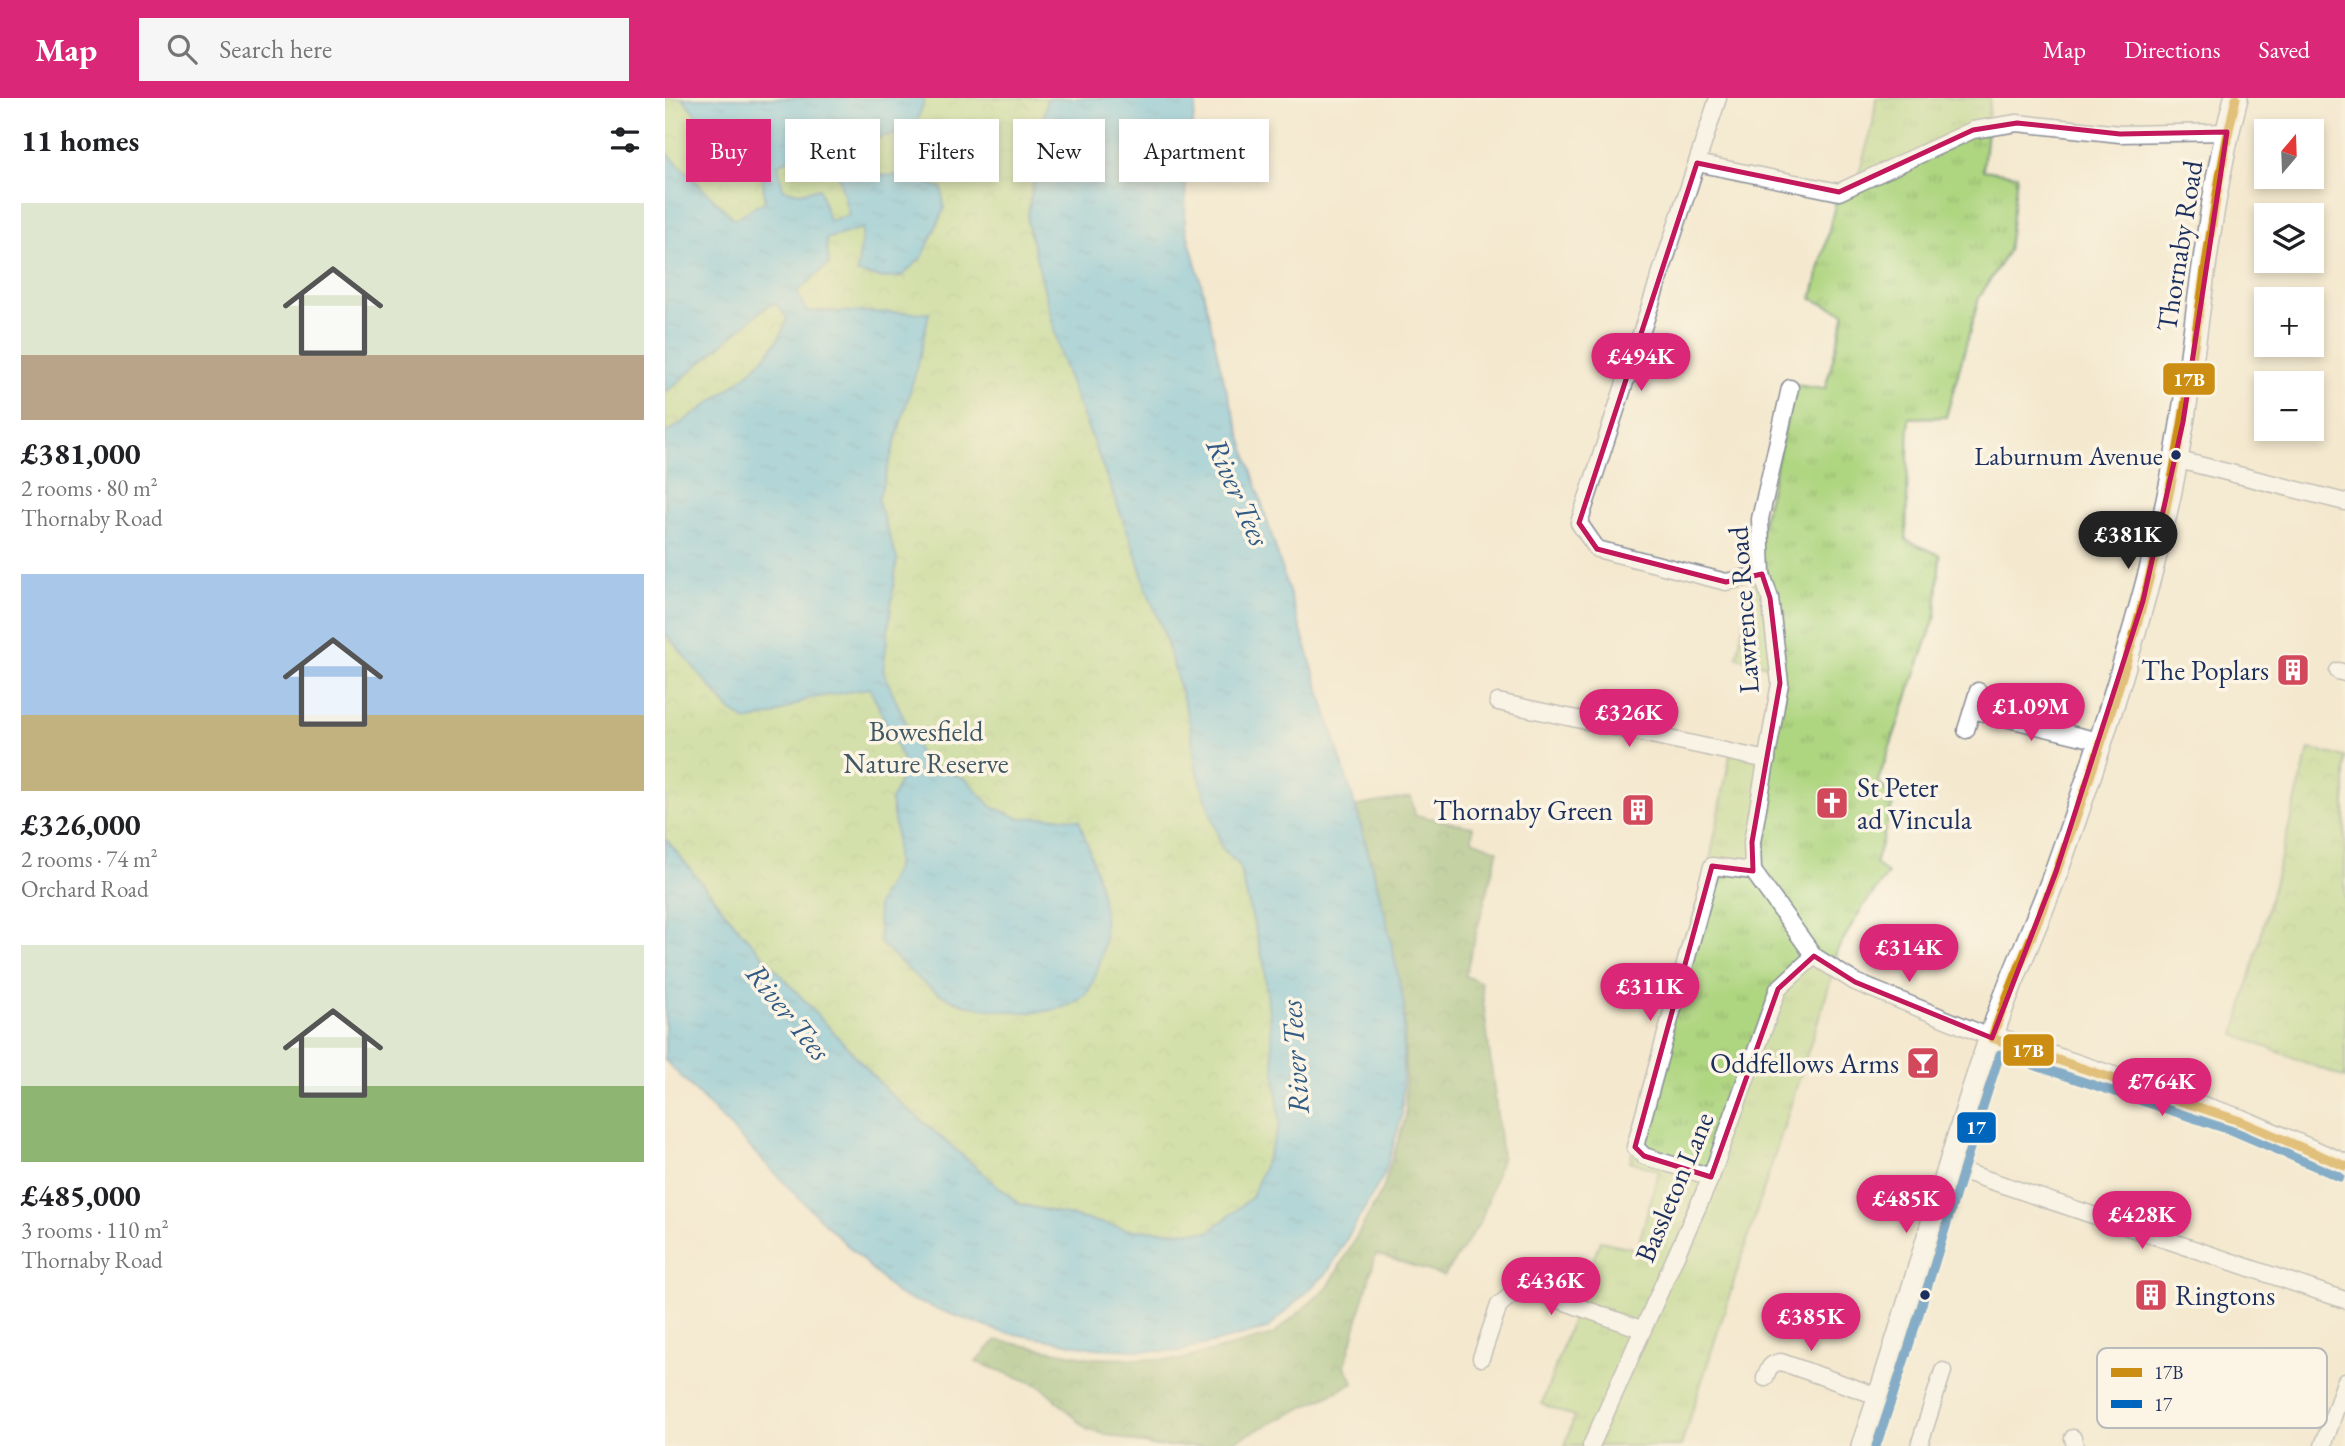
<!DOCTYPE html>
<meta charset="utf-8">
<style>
:root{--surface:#fff;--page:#f6f6f6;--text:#202124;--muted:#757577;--accent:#db2777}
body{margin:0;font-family:"EB Garamond",serif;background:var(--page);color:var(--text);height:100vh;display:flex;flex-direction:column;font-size:26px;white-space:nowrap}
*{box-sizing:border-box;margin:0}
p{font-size:23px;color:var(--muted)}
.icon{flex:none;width:38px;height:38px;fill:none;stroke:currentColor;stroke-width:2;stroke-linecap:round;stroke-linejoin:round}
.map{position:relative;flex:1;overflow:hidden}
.side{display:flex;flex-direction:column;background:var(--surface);width:665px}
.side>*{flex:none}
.guide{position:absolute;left:21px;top:21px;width:665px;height:63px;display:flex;gap:14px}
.needle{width:46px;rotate:19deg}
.fabs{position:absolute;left:1589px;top:21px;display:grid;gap:14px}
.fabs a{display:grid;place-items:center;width:70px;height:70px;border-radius:0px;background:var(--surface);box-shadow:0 4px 10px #0003;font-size:35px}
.price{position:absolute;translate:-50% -60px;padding:0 16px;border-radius:24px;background:var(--accent);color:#fff;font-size:23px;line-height:46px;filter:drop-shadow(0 2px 4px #0008)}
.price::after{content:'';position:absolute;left:50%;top:42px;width:21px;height:16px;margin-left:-10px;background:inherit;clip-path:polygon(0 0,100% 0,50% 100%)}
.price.active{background:#222;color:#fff}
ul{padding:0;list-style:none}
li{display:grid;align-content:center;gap:14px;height:371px;padding:0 21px}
li span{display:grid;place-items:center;height:217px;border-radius:0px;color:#555}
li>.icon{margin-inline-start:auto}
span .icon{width:126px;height:126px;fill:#fffc;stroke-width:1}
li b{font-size:30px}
h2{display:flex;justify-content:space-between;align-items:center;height:84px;padding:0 21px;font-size:30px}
.chip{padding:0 24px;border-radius:0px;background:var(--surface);box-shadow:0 4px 10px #0003;font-size:24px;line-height:63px}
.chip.active{background:var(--accent);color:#fff}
header{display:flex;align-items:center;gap:42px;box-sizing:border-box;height:98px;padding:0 35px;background:var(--accent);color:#fff}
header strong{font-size:33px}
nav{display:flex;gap:38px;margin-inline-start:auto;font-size:24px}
.search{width:490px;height:63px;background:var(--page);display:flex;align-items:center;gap:18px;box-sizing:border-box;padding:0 24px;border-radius:0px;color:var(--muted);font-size:26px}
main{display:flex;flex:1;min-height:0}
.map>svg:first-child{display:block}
.grass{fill:url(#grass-tufts);stroke:#64826f;stroke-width:2}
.forest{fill:url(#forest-crowns);stroke:#527266;stroke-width:2}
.park{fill:url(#park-crowns);stroke:#64826f;stroke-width:2}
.water{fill:url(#water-ripples);stroke:#3e769f;stroke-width:2;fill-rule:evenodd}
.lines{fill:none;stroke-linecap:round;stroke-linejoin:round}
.street-casing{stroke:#888c96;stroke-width:19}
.secondary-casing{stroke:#888c96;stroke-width:26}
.street{stroke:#fff;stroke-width:16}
.secondary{stroke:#fff;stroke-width:23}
.bus-1-casing{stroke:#fcf5e5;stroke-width:14}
.bus-2-casing{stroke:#fcf5e5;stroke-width:14}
.bus-1{stroke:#cb8e13;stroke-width:9}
.bus-2{stroke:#0065bd;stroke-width:9}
.marked{fill:none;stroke:#c2185b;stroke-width:5;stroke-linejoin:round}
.bus-dot{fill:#1b2f5e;stroke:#fcf5e5;stroke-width:2.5}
.labels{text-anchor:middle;stroke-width:7;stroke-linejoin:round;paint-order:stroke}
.bus-label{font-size:26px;fill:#1b2f5e;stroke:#fcf5e5;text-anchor:end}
.street-label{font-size:28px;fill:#1b2f5e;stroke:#fcf5e5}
.poi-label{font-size:28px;fill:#1b2f5e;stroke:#fcf5e5;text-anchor:end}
.park-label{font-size:28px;fill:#405866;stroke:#fcf5e5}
.water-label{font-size:30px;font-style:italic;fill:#305a85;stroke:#fcf5e5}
.key{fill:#fcf5e5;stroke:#b8babc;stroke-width:2}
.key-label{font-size:19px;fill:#1b2f5e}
.line-badge{stroke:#fcf5e5;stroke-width:2.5}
.badge-label{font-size:19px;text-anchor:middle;font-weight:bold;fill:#fff}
</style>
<header>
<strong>Map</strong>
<div class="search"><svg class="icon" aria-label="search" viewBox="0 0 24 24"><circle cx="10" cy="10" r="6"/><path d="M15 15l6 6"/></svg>Search here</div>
<nav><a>Map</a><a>Directions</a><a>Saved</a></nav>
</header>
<main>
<section class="side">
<h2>11 homes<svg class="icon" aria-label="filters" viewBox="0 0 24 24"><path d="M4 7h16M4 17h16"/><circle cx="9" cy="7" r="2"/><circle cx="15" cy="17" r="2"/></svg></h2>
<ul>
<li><span style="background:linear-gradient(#dfe7d0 70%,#b9a48a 0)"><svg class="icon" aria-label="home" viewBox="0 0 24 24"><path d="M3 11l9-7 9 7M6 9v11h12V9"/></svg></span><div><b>£381,000</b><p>2 rooms · 80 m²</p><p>Thornaby Road</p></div></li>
<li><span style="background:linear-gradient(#a9c7e8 65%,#c2b280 0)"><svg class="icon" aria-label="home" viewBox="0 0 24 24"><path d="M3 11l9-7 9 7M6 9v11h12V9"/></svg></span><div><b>£326,000</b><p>2 rooms · 74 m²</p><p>Orchard Road</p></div></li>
<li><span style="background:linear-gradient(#dfe7d0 65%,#8fb573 0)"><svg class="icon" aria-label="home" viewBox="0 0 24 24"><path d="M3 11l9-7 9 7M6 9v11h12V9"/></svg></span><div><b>£485,000</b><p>3 rooms · 110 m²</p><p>Thornaby Road</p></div></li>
</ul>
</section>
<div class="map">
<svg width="1680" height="1348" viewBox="0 0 1680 1348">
<defs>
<pattern id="grass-tufts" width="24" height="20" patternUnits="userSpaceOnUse" patternTransform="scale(1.75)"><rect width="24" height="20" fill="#aed580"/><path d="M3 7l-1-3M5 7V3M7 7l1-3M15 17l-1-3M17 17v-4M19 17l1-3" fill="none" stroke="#95b771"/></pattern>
<pattern id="forest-crowns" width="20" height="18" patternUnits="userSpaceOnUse" patternTransform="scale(1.75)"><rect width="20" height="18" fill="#8ab66e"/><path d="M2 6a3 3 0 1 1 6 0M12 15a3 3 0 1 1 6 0" fill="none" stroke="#70945e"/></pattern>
<pattern id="park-crowns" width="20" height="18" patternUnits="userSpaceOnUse" patternTransform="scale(1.75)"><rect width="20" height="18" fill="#aed580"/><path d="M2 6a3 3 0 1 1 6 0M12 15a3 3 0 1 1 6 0" fill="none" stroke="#95b771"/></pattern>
<pattern id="water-ripples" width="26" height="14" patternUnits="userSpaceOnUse" patternTransform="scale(1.75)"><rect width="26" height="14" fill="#62bde0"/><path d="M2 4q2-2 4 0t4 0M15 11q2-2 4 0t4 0" fill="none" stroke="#509ab9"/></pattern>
</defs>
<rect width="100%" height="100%" fill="#fcf5e5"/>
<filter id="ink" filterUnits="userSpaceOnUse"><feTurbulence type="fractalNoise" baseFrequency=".0143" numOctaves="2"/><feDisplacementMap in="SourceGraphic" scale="14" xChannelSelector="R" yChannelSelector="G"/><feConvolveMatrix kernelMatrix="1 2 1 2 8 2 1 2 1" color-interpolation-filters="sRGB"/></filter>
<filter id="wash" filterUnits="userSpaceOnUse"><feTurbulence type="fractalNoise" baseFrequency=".00686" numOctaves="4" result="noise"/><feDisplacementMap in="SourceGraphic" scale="28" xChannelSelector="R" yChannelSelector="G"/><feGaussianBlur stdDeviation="1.57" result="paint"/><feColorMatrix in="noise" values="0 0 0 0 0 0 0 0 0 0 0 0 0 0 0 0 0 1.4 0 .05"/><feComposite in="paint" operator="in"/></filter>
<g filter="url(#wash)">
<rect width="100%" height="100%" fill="#f4e9cf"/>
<path class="grass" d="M 1211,0 L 1325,0 L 1318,72 L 1352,77 L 1343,153 L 1314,200 L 1281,319 L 1244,320 L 1241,442 L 1275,457 L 1271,517 L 1213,683 L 1229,702 L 1210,766 L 1223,776 L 1197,810 L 1171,854 L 1166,882 L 1016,1348 L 900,1348 L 909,1319 L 877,1306 L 935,1143 L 972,1151 L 994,1073 L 965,1063 L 1044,768 L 1066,652 L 1098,658 L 1110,569 L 1072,559 L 1098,422 L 1130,287 L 1160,291 L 1180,215 L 1147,201 L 1175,87 L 1193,78 L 1208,26 Z"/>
<path class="forest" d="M 746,699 L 750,717 L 808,729 L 807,742 L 833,752 L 800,878 L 816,884 L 837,1058 L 816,1123 L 779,1178 L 711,1156 L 680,1268 L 689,1285 L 559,1348 L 487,1348 L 423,1332 L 376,1288 L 311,1264 L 331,1242 L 426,1260 L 514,1262 L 608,1237 L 663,1189 L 718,1091 L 741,1018 L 739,907 L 721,820 L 691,708 Z"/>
<g class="park">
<path d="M 0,0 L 382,0 L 362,123 L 376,176 L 469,450 L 481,490 L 498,532 L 525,625 L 531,669 L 557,750 L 574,767 L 599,866 L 606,926 L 615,1026 L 587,1100 L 544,1134 L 466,1132 L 354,1106 L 222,993 L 73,830 L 0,740 Z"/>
<path d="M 1644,651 L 1680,659 L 1680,980 L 1570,937 Z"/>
</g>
<g class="water">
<path d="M 17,0 L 260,0 L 252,23 L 239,36 L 219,38 L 190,47 L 188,58 L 196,78 L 238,77 L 277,90 L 279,111 L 258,158 L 237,178 L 219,180 L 192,175 L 198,130 L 161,141 L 164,166 L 132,194 L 141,213 L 264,215 L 253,266 L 213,403 L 232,461 L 218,573 L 258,664 L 301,681 L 327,709 L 354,720 L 390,719 L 414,722 C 431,770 451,823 432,873 C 429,881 426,892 420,897 C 402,913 377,915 354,914 C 327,912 301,910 277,897 C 254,885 234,862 215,845 L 212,807 L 231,770 L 231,735 L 226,703 L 237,678 L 239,665 L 205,590 L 142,601 L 109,617 L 81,623 L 64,611 L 0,535 L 0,336 C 37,310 112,266 122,220 L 111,206 L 102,208 L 0,295 L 0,53 L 69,121 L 100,103 L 96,68 L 64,46 L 37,23 ZM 166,50 L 184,117 L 164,123 L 154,90 L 135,95 L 118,91 L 113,66 L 140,54 Z"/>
<path d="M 382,0 L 532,0 L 521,66 L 520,127 L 536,184 L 558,280 L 687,697 L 721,820 L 739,907 L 737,1017 L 720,1075 L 662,1175 L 602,1231 L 512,1254 L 429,1250 L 333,1233 L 233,1197 L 135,1101 L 0,962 L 0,740 L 73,830 L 222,993 L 354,1106 L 466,1132 L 544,1134 L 587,1099 L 615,1026 L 599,866 L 574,767 L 557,750 L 531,669 L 525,625 L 498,532 L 481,490 L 469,450 L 398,266 L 362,123 Z"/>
</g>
</g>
<g filter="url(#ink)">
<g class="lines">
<defs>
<g id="street">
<path d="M 1053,0 L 914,425 L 932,451 L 1061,484 L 1097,476"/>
<path d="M 1032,65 L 1174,94 L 1308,32 L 1352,25 L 1455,36 L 1562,34"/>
<path d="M 1510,361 L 1680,404"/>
<path d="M 1673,573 L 1680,575"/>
<path d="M 833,604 L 1102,662"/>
<path d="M 1307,612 L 1434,643"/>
<path d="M 1301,632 L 1313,593"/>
<path d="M 1088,773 L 1087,744 L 1115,585 L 1105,500 L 1097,476 L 1095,421 L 1125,290"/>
<path d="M 1088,773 L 1149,858 L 1190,884 L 1327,940"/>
<path d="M 1285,1069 L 1680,1202"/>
<path d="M 1046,1079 L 979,1058 L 970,1049 L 1047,768 L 1088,773"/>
<path d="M 816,1260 L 834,1207 L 850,1194 L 869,1193 L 976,1231"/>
<path d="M 1100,1280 C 1103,1271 1105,1265 1116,1264 L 1215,1299"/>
<path d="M 1408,1340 L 1410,1348"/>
<path d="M 926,1348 L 1046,1079 L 1113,891 L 1149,858"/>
<path d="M 1254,1348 L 1278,1273"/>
<path d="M 1658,1348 L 1680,1284"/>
</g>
<g id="secondary">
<path d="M 1327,940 L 1575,1023 L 1680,1068"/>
<path d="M 1198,1348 C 1249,1204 1284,1055 1336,911 C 1353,865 1374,820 1391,774 C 1430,665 1467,549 1495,437 C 1531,293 1533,143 1571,0"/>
</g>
</defs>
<use href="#street" class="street-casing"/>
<use href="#secondary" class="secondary-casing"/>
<use href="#street" class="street"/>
<use href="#secondary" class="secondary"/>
<defs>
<path id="bus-1" d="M 1571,0 C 1538,141 1530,286 1497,428 C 1469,551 1429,673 1385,792 C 1366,842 1344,890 1327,940 L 1575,1023 L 1680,1068"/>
<path id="bus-2" d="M 1211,1348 C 1256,1218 1292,1086 1335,956 L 1571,1034 L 1675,1079"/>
</defs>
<use href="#bus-1" class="bus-1-casing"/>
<use href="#bus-2" class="bus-2-casing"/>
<use href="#bus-1" class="bus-1"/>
<use href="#bus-2" class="bus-2"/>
</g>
</g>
<path d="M0 0H1680V1348H0ZM 1352,25 L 1455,36 L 1562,34 L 1518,324 L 1478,503 L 1391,774 L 1327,940 L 1190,884 L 1149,858 L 1113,891 L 1046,1079 L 979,1058 L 970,1049 L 1047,768 L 1088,773 L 1087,744 L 1115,585 L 1105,500 L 1097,476 L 1061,484 L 932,451 L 914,425 L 1032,65 L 1174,94 L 1308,32 Z" fill="#f4e9cf" fill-opacity=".55" fill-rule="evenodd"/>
<path class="marked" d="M 1352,25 L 1455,36 L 1562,34 L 1518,324 L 1478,503 L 1391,774 L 1327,940 L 1190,884 L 1149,858 L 1113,891 L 1046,1079 L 979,1058 L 970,1049 L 1047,768 L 1088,773 L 1087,744 L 1115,585 L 1105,500 L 1097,476 L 1061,484 L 932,451 L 914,425 L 1032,65 L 1174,94 L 1308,32 Z"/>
<defs>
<symbol id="building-square" viewBox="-11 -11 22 22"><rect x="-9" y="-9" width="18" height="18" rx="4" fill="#d1495b" stroke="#fcf5e5"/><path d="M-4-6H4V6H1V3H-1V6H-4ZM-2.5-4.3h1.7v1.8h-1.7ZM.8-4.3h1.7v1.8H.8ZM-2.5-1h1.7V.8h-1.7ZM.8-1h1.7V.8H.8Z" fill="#fff"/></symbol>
<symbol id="church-square" viewBox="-11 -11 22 22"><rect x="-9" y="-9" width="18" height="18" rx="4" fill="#d1495b" stroke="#fcf5e5"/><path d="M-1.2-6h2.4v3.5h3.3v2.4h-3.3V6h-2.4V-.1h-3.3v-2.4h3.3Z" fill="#fff"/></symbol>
<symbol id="bar-square" viewBox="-11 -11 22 22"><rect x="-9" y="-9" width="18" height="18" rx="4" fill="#d1495b" stroke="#fcf5e5"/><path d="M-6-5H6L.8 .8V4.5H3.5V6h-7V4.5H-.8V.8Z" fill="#fff"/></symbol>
</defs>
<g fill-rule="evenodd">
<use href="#building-square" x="1609" y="553" width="38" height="38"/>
<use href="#church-square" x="1148" y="686" width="38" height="38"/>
<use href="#building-square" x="954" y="693" width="38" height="38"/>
<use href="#bar-square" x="1239" y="946" width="38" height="38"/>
<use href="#building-square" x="1467" y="1178" width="38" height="38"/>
</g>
<g class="bus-dot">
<circle cx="1511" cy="357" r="6"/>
<circle cx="1260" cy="1197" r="6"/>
</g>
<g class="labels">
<g class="bus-label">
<text x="1498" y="367">Laburnum Avenue</text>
</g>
<g class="street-label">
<text transform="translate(1514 148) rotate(-81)" y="10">Thornaby Road</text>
<text transform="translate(1078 512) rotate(-94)" y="10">Lawrence Road</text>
<text transform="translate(1009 1089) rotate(-67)" y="10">Bassleton Lane</text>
</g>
<g class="poi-label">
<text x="1604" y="582">The Poplars</text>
<text x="1192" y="699" text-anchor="start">St Peter<tspan x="1192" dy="32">ad Vincula</tspan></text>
<text x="948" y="722">Thornaby Green</text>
<text x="1234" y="975">Oddfellows Arms</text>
<text x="1510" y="1207" text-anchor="start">Ringtons</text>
</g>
<g class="park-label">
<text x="261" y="643">Bowesfield<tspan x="261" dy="32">Nature Reserve</tspan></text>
</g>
<g class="water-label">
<text transform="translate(573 394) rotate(66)" y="10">River Tees</text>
<text transform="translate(123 914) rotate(51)" y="10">River Tees</text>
<text transform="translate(630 959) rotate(-94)" y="10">River Tees</text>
</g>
</g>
<rect x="1432" y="1250" width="230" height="80" rx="10" class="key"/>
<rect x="1446" y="1270" width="31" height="9" fill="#cb8e13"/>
<rect x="1446" y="1302" width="31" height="8" fill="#0065bd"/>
<g class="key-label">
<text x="1489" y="1281">17B</text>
<text x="1489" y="1313">17</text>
</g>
<g class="line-badge">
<rect x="1497" y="264" width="54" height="34" rx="7" fill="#cb8e13"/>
<rect x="1337" y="935" width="53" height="34" rx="7" fill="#cb8e13"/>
<rect x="1291" y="1013" width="41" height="33" rx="7" fill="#0065bd"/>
</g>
<g class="badge-label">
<text x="1524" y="288">17B</text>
<text x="1363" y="959">17B</text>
<text x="1311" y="1036">17</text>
</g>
</svg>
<div class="fabs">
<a><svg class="needle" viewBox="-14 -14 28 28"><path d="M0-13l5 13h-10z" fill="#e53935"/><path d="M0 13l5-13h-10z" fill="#757577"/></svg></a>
<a><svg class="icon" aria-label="layers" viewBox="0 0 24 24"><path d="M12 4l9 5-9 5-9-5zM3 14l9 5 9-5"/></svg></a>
<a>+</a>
<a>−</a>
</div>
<b class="price" style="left:976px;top:295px">£494K</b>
<b class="price active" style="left:1463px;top:473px">£381K</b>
<b class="price" style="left:1366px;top:645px">£1.09M</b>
<b class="price" style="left:964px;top:651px">£326K</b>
<b class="price" style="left:1244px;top:886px">£314K</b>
<b class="price" style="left:985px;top:925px">£311K</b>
<b class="price" style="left:1497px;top:1020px">£764K</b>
<b class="price" style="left:1241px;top:1137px">£485K</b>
<b class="price" style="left:1477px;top:1153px">£428K</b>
<b class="price" style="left:886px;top:1219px">£436K</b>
<b class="price" style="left:1146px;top:1255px">£385K</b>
<div class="guide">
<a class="chip active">Buy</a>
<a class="chip">Rent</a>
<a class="chip">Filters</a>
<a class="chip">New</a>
<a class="chip">Apartment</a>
</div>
</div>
</main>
